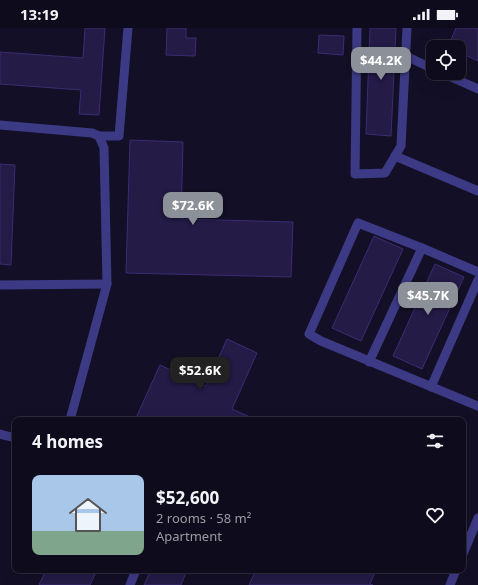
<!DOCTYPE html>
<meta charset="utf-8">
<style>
:root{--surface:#0e0b1c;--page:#171425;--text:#f1f3f6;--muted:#9b9ba3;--line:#2e2b3b;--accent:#8c9099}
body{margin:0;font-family:"Noto Sans",sans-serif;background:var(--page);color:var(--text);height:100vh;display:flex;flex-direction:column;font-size:15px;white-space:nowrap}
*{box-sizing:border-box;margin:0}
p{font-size:13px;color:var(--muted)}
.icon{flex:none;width:22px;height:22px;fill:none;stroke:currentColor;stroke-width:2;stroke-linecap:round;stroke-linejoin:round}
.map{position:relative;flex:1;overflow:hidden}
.panel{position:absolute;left:12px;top:389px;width:454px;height:156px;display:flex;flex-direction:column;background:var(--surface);border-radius:8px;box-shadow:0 4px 16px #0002,0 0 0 1px var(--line)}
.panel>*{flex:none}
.fabs{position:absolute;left:426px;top:12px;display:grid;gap:8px}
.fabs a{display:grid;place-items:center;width:40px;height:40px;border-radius:8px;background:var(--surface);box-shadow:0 4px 16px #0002,0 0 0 1px var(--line);font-size:20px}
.price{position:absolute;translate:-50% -34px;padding:0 9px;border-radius:8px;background:var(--accent);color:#fff;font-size:13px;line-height:26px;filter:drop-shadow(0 1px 2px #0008)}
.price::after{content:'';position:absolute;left:50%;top:24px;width:12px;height:9px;margin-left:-6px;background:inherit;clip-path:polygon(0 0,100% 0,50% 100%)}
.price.on{background:#222;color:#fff}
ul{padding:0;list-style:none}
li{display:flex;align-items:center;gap:12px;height:100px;padding:0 20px}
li+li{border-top:1px solid var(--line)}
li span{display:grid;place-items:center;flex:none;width:112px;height:80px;border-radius:8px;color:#555}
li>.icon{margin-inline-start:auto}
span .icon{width:48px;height:48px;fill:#fffc;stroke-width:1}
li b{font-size:17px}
h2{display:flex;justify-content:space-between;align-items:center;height:48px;padding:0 20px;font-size:17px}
.status{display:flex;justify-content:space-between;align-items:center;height:28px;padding:0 20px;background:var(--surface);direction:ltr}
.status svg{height:11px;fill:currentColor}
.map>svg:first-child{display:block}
.building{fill:#241b47;stroke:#3b2d73}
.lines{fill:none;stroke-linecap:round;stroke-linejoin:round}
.service{stroke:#3d3a85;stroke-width:9}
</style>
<div class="status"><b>13:19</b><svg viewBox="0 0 49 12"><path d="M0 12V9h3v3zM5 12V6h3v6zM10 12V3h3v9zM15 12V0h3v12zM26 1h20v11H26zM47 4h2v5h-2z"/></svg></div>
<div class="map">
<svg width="478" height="557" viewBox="0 0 478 557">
<rect width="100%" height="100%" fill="#130f26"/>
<g class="building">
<path d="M 85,0 L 105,0 L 99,87 L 79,86 L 81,62 L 0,56 L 0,24 L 83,30 Z"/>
<path d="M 167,0 L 186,0 L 186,10 L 196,10 L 195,28 L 166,27 Z"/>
<path d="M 370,0 L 396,0 L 391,108 L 366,106 Z"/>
<path d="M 456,0 L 478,0 L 478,33 L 459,24 L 459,19 L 448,19 Z"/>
<path d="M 319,7 L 344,8 L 343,27 L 318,25 Z"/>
<path d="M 130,112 L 183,114 L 181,191 L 293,194 L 291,249 L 126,245 Z"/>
<path d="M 0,136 L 15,137 L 11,237 L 0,236 Z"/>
<path d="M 374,208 L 403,221 L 361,313 L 332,300 Z"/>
<path d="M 435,236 L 464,249 L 422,341 L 393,328 Z"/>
<path d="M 227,311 L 257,325 L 232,381 L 257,392 L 135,392 L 160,337 L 206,358 Z"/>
<path d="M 46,542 L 97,542 L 90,557 L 39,557 Z"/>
<path d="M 151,542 L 187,542 L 181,557 L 144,557 Z"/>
<path d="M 256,542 L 339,542 L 348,546 L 350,542 L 376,542 L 370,556 L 373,557 L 249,557 Z"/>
</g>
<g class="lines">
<g class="service">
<path d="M 357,0 L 355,146 L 385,145 L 401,118 L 407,0"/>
<path d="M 406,28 L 433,41"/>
<path d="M 442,45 L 478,61"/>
<path d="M 0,97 L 92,105 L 99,108 L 119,108 L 128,0"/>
<path d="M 395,128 L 478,163"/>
<path d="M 422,220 L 358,195 L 309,306 L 321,313 L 478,378"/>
<path d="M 0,257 L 107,256"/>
<path d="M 369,334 L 422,220 L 478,244"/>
<path d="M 431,359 L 478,252"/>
<path d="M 70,392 L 107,256 L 104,120 L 99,108"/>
<path d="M 0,406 L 15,410"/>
<path d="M 463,526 L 478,490"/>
<path d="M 130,557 L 136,542"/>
<path d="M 450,557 L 456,542"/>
</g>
</g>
</svg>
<div class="fabs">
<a><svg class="icon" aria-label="locate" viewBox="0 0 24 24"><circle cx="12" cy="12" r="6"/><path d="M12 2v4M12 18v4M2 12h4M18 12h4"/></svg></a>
</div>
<b class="price" style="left:381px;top:53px">$44.2K</b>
<b class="price" style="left:193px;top:198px">$72.6K</b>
<b class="price" style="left:428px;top:288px">$45.7K</b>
<b class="price on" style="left:200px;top:363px">$52.6K</b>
<section class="panel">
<h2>4 homes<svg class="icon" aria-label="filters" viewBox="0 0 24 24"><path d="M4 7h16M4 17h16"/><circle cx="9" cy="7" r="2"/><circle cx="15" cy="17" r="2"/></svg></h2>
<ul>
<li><span style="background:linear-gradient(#a9c7e8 70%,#7fa58c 0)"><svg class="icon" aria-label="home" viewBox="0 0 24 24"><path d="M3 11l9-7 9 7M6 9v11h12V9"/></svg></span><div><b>$52,600</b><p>2 rooms · 58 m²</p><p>Apartment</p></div><svg class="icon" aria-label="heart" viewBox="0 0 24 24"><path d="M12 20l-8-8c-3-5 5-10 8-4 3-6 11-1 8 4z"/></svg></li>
</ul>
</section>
</div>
